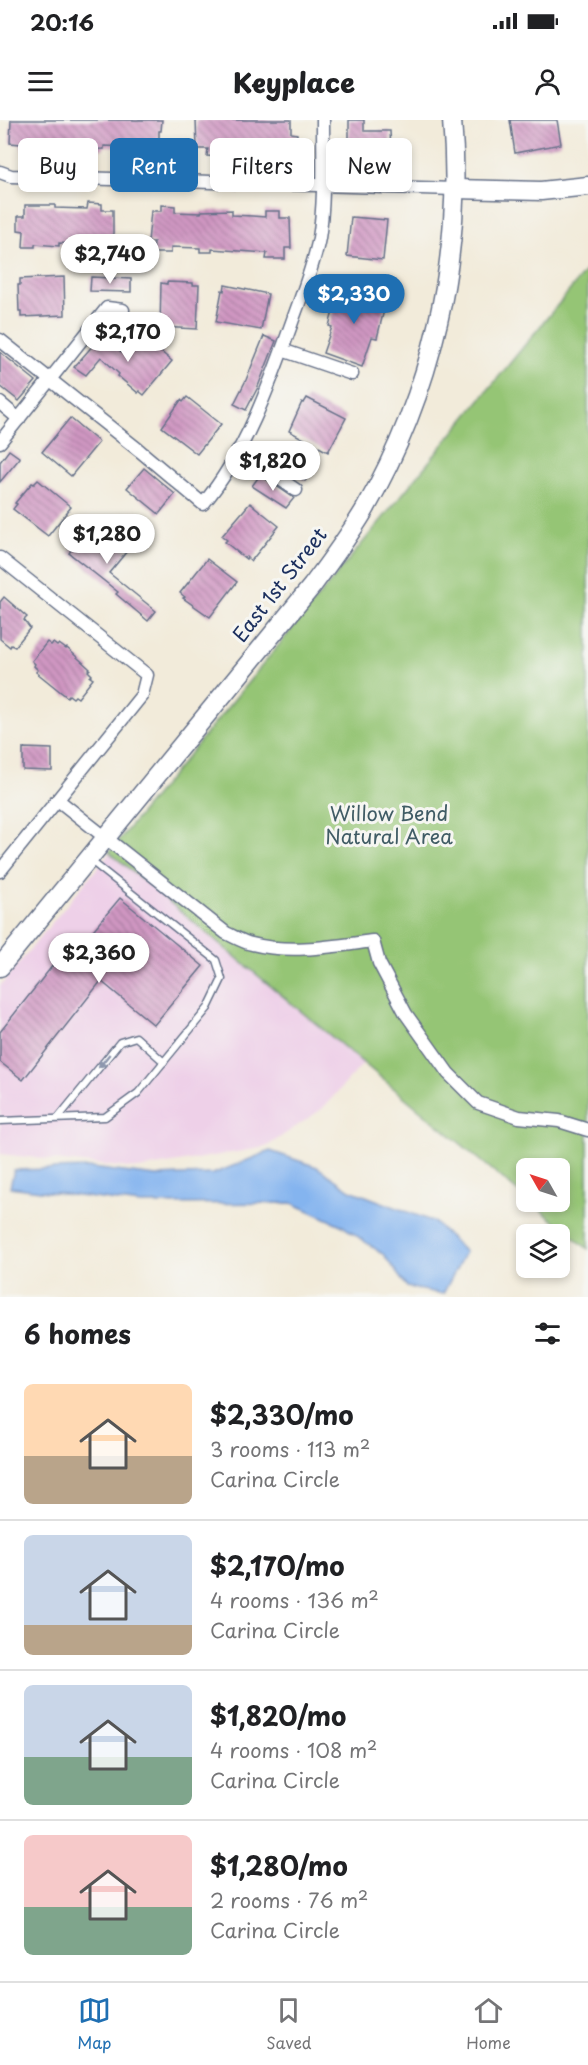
<!DOCTYPE html>
<meta charset="utf-8">
<style>
:root{--surface:#fff;--page:#f6f6f6;--text:#202124;--muted:#757577;--line:#e0e0e0;--accent:#1f6fb2}
body{margin:0;font-family:"Playpen Sans",sans-serif;background:var(--page);color:var(--text);height:100vh;display:flex;flex-direction:column;font-size:22px;white-space:nowrap}
*{box-sizing:border-box;margin:0}
p{font-size:20px;color:var(--muted)}
.icon{flex:none;width:33px;height:33px;fill:none;stroke:currentColor;stroke-width:2;stroke-linecap:round;stroke-linejoin:round}
.map{position:relative;height:1177px;overflow:hidden}
.details{display:flex;flex-direction:column;background:var(--surface);flex:1}
.details>*{flex:none}
.top-card{position:absolute;left:18px;top:18px;width:552px;height:54px;display:flex;gap:12px}
.needle{width:39px;rotate:309deg}
.tools{position:absolute;left:516px;top:1038px;display:grid;gap:12px}
.tools a{display:grid;place-items:center;width:54px;height:54px;border-radius:9px;background:var(--surface);box-shadow:0 3px 9px #0003;font-size:30px}
.price{position:absolute;translate:-50% -51px;padding:0 14px;border-radius:21px;background:#fff;color:#222;font-size:20px;line-height:39px;filter:drop-shadow(0 2px 3px #0008)}
.price::after{content:'';position:absolute;left:50%;top:36px;width:18px;height:14px;margin-left:-9px;background:inherit;clip-path:polygon(0 0,100% 0,50% 100%)}
.price.selected{background:var(--accent);color:#fff}
ul{padding:0;list-style:none}
li{display:flex;align-items:center;gap:18px;height:150px;padding:0 24px}
li+li{border-top:2px solid var(--line)}
li span{display:grid;place-items:center;flex:none;width:168px;height:120px;border-radius:9px;color:#555}
li>.icon{margin-inline-start:auto}
span .icon{width:72px;height:72px;fill:#fffc;stroke-width:1}
li b{font-size:26px}
h2{display:flex;justify-content:space-between;align-items:center;height:72px;padding:0 24px;font-size:26px}
.tag{padding:0 21px;border-radius:9px;background:var(--surface);box-shadow:0 3px 9px #0003;font-size:21px;line-height:54px}
.tag.selected{background:var(--accent);color:#fff}
.status{display:flex;justify-content:space-between;align-items:center;height:42px;padding:0 30px;background:var(--surface);direction:ltr}
.status svg{height:16px;fill:currentColor}
header{display:flex;justify-content:space-between;align-items:center;height:78px;padding:0 24px;background:var(--surface);font-size:27px;font-weight:800}
.tab-bar{display:flex;justify-content:space-around;align-items:center;height:84px;border-top:2px solid var(--line);background:var(--surface);font-size:16px;color:var(--muted)}
.tab-bar a{display:grid;justify-items:center;gap:3px}
.tab-bar .selected{color:var(--accent)}
.map>svg:first-child{display:block}
.built{fill:#eed0e8}
.park{fill:#95c574;stroke:#587a69;stroke-width:1.5}
.water{fill:#84b4ef;stroke:#5072a6;stroke-width:1.5}
.building{fill:url(#building-back-hatch)}
.lines{fill:none;stroke-linecap:round;stroke-linejoin:round}
.lane-casing{stroke:#667189;stroke-width:9}
.street-casing{stroke:#667189;stroke-width:15}
.secondary-casing{stroke:#667189;stroke-width:21}
.lane{stroke:#fff;stroke-width:6}
.street{stroke:#fff;stroke-width:12}
.secondary{stroke:#fff;stroke-width:18}
.oneway{fill:#8d97ae}
.labels{text-anchor:middle;stroke-width:6;stroke-linejoin:round;paint-order:stroke}
.street-label{font-size:20px;fill:#1b2f5e;stroke:#f6f6f2}
.park-label{font-size:20px;fill:#405c65;stroke:#f6f6f2}
</style>
<div class="status"><b>20:16</b><svg viewBox="0 0 49 12"><path d="M0 12V9h3v3zM5 12V6h3v6zM10 12V3h3v9zM15 12V0h3v12zM26 1h20v11H26zM47 4h2v5h-2z"/></svg></div>
<header><svg class="icon" aria-label="menu" viewBox="0 0 24 24"><path d="M4 6h16M4 12h16M4 18h16"/></svg>Keyplace<svg class="icon" aria-label="person" viewBox="0 0 24 24"><circle cx="12" cy="8" r="4"/><path d="M4 21q1-7 8-7t8 7"/></svg></header>
<div class="map">
<svg width="588" height="1177" viewBox="0 0 588 1177">
<defs>
<pattern id="building-back-hatch" width="6" height="6" patternUnits="userSpaceOnUse" patternTransform="scale(1.5)"><rect width="6" height="6" fill="#d097c2"/><path d="M-1 5l2 2M0 0l6 6M5-1l2 2" fill="none" stroke="#a87ca1"/></pattern>
</defs>
<rect width="100%" height="100%" fill="#f6f6f2"/>
<filter id="ink" filterUnits="userSpaceOnUse"><feTurbulence type="fractalNoise" baseFrequency=".0167" numOctaves="2"/><feDisplacementMap in="SourceGraphic" scale="12" xChannelSelector="R" yChannelSelector="G"/><feConvolveMatrix kernelMatrix="1 2 1 2 8 2 1 2 1" color-interpolation-filters="sRGB"/></filter>
<filter id="wash" filterUnits="userSpaceOnUse"><feTurbulence type="fractalNoise" baseFrequency=".008" numOctaves="4" result="noise"/><feDisplacementMap in="SourceGraphic" scale="24" xChannelSelector="R" yChannelSelector="G"/><feGaussianBlur stdDeviation="1.35" result="paint"/><feColorMatrix in="noise" values="0 0 0 0 0 0 0 0 0 0 0 0 0 0 0 0 0 1.4 0 .05"/><feComposite in="paint" operator="in"/></filter>
<g filter="url(#wash)">
<rect width="100%" height="100%" fill="#f2ebda"/>
<path class="built" d="M 159,673 L 370,936 L 322,989 L 266,1027 L 138,1049 L 0,1034 L 0,866 Z"/>
<path class="park" d="M 588,148 L 588,1129 L 531,1082 L 560,1082 L 560,1048 L 526,1048 L 526,1078 L 109,732 Z"/>
<path class="water" d="M 270,1031 L 317,1047 L 350,1070 L 434,1102 L 465,1132 L 443,1174 L 407,1167 L 384,1135 L 341,1105 L 292,1083 L 141,1084 L 10,1067 L 14,1050 L 91,1048 L 156,1056 L 213,1054 Z"/>
<g id="blocks">
<g class="building">
<path d="M 11,0 L 162,0 L 161,11 L 159,11 L 159,28 L 148,28 L 147,34 L 134,33 L 134,27 L 104,26 L 104,29 L 73,30 L 73,25 L 40,24 L 40,30 L 22,30 L 21,24 L 10,23 Z"/>
<path d="M 196,0 L 291,0 L 291,13 L 297,14 L 297,27 L 290,27 L 290,38 L 259,39 L 259,33 L 221,30 L 222,37 L 207,36 L 208,29 L 197,29 Z"/>
<path d="M 349,0 L 364,0 L 364,11 L 390,11 L 391,30 L 387,30 L 386,37 L 349,37 Z"/>
<path d="M 510,0 L 557,0 L 561,24 L 515,33 Z"/>
<path d="M 88,83 L 102,84 L 102,90 L 113,90 L 113,120 L 108,120 L 107,131 L 89,131 L 89,125 L 59,123 L 59,126 L 35,124 L 35,127 L 23,127 L 24,111 L 18,110 L 18,96 L 25,96 L 25,85 L 55,85 L 55,88 L 87,89 Z"/>
<path d="M 161,85 L 175,86 L 175,92 L 201,93 L 202,91 L 232,90 L 232,95 L 252,96 L 265,97 L 265,91 L 280,91 L 280,98 L 290,98 L 291,128 L 285,128 L 285,139 L 266,139 L 267,133 L 212,129 L 212,132 L 200,132 L 200,128 L 171,127 L 171,133 L 153,133 L 154,122 L 148,122 L 151,91 L 161,91 Z"/>
<path d="M 351,97 L 387,100 L 383,140 L 347,136 Z"/>
<path d="M 64,157 L 65,195 L 21,197 L 21,191 L 19,191 L 18,165 L 20,165 L 20,159 Z"/>
<path d="M 91,157 L 131,159 L 131,172 L 90,171 Z"/>
<path d="M 167,162 L 193,163 L 193,165 L 199,165 L 197,209 L 160,207 L 161,163 L 167,164 Z"/>
<path d="M 225,165 L 268,174 L 261,210 L 216,202 L 222,170 L 224,171 Z"/>
<path d="M 340,166 L 387,178 L 377,218 L 372,217 L 362,247 L 323,233 L 332,207 L 329,206 Z"/>
<path d="M 102,215 L 126,236 L 143,217 L 172,241 L 144,275 L 139,271 L 138,273 L 118,256 L 119,254 L 101,237 L 86,255 L 74,247 Z"/>
<path d="M 264,216 L 276,221 L 257,269 L 246,290 L 234,284 L 246,260 Z"/>
<path d="M 0,232 L 36,261 L 19,281 L 0,266 Z"/>
<path d="M 187,277 L 221,304 L 197,334 L 162,307 L 181,280 L 183,282 Z"/>
<path d="M 307,278 L 346,298 L 328,332 L 289,311 L 302,282 L 304,283 Z"/>
<path d="M 70,298 L 99,322 L 71,356 L 42,332 Z"/>
<path d="M 279,327 L 313,349 L 305,361 L 271,338 Z"/>
<path d="M 9,330 L 20,338 L 0,362 L 0,342 Z"/>
<path d="M 144,348 L 175,374 L 159,394 L 127,368 Z"/>
<path d="M 260,355 L 294,378 L 286,388 L 252,366 Z"/>
<path d="M 38,360 L 71,387 L 48,416 L 13,389 L 17,384 L 15,383 L 32,363 L 34,364 Z"/>
<path d="M 250,383 L 279,406 L 251,441 L 247,437 L 246,439 L 225,422 L 227,420 L 222,416 Z"/>
<path d="M 93,404 L 127,431 L 109,453 L 156,491 L 148,501 L 116,474 L 118,472 L 69,433 L 87,407 L 89,408 Z"/>
<path d="M 207,439 L 237,462 L 210,497 L 183,478 L 185,477 L 180,473 Z"/>
<path d="M 4,477 L 27,497 L 24,500 L 30,508 L 15,527 L 11,525 L 10,527 L 0,519 L 0,482 Z"/>
<path d="M 47,522 L 51,525 L 53,523 L 57,526 L 59,524 L 66,529 L 67,528 L 90,549 L 88,551 L 92,555 L 90,557 L 93,559 L 78,578 L 75,576 L 73,578 L 69,575 L 67,577 L 36,552 L 38,550 L 34,546 L 35,544 L 32,541 Z"/>
<path d="M 23,628 L 52,629 L 52,651 L 23,650 Z"/>
<path d="M 120,778 L 203,846 L 154,905 L 101,861 L 23,960 L 0,942 L 0,912 L 57,840 L 64,845 Z"/>
</g>
</g>
</g>
<g filter="url(#ink)">
<use href="#blocks" fill-opacity="0" stroke="#667189" stroke-width="1.5"/>
<g class="lines">
<defs>
<g id="lane">
<path d="M 58,998 L 120,922 L 136,917 L 164,942"/>
<path d="M 0,1001 L 105,997 L 138,973 L 208,888 L 222,859 L 216,840 L 91,741"/>
</g>
<g id="street">
<path d="M 0,52 L 11,56 L 455,69"/>
<path d="M 0,220 L 140,331 L 203,384 C 244,336 270,264 291,205 C 301,176 313,149 319,118 C 325,80 323,39 323,0"/>
<path d="M 282,230 L 352,254"/>
<path d="M 0,283 L 19,299"/>
<path d="M 0,322 L 107,188 L 123,190"/>
<path d="M 238,330 L 296,370"/>
<path d="M 0,438 L 147,555 L 142,575 L 0,751"/>
<path d="M 58,680 L 226,813 C 235,817 243,822 252,824 C 291,834 334,826 373,821 L 379,843 L 406,894 L 448,953 L 478,983 L 519,997 L 559,1001 L 588,1010"/>
</g>
<g id="secondary">
<path d="M 455,69 L 541,71 L 588,66"/>
<path d="M 0,847 L 312,466 C 330,442 348,417 364,391 C 432,273 464,136 452,0"/>
</g>
</defs>
<use href="#lane" class="lane-casing"/>
<use href="#street" class="street-casing"/>
<use href="#secondary" class="secondary-casing"/>
<use href="#lane" class="lane"/>
<use href="#street" class="street"/>
<use href="#secondary" class="secondary"/>
</g>
<defs><path id="oneway-solid" d="M-6-.8H1V-3.2L6.5 0L1 3.2V.8H-6Z" transform="scale(1.5)"/></defs>
<use class="oneway" href="#oneway-solid" transform="translate(104 941) rotate(129)"/>
</g>
<g class="labels">
<g class="street-label">
<text transform="translate(280 465) rotate(-52)" y="7">East 1st Street</text>
</g>
<g class="park-label">
<text x="389" y="701">Willow Bend<tspan x="389" dy="23">Natural Area</tspan></text>
</g>
</g>
</svg>
<div class="tools">
<a><svg class="needle" viewBox="-14 -14 28 28"><path d="M0-13l5 13h-10z" fill="#e53935"/><path d="M0 13l5-13h-10z" fill="#757577"/></svg></a>
<a><svg class="icon" aria-label="layers" viewBox="0 0 24 24"><path d="M12 4l9 5-9 5-9-5zM3 14l9 5 9-5"/></svg></a>
</div>
<b class="price" style="left:110px;top:165px">$2,740</b>
<b class="price selected" style="left:354px;top:205px">$2,330</b>
<b class="price" style="left:128px;top:243px">$2,170</b>
<b class="price" style="left:273px;top:372px">$1,820</b>
<b class="price" style="left:107px;top:445px">$1,280</b>
<b class="price" style="left:99px;top:864px">$2,360</b>
<div class="top-card">
<a class="tag">Buy</a>
<a class="tag selected">Rent</a>
<a class="tag">Filters</a>
<a class="tag">New</a>
</div>
</div>
<section class="details">
<h2>6 homes<svg class="icon" aria-label="filters" viewBox="0 0 24 24"><path d="M4 7h16M4 17h16"/><circle cx="9" cy="7" r="2"/><circle cx="15" cy="17" r="2"/></svg></h2>
<ul>
<li><span style="background:linear-gradient(#ffd9b3 60%,#b9a48a 0)"><svg class="icon" aria-label="home" viewBox="0 0 24 24"><path d="M3 11l9-7 9 7M6 9v11h12V9"/></svg></span><div><b>$2,330/mo</b><p>3 rooms · 113 m²</p><p>Carina Circle</p></div></li>
<li><span style="background:linear-gradient(#c9d6e8 75%,#b9a48a 0)"><svg class="icon" aria-label="home" viewBox="0 0 24 24"><path d="M3 11l9-7 9 7M6 9v11h12V9"/></svg></span><div><b>$2,170/mo</b><p>4 rooms · 136 m²</p><p>Carina Circle</p></div></li>
<li><span style="background:linear-gradient(#c9d6e8 60%,#7fa58c 0)"><svg class="icon" aria-label="home" viewBox="0 0 24 24"><path d="M3 11l9-7 9 7M6 9v11h12V9"/></svg></span><div><b>$1,820/mo</b><p>4 rooms · 108 m²</p><p>Carina Circle</p></div></li>
<li><span style="background:linear-gradient(#f6c9c9 60%,#7fa58c 0)"><svg class="icon" aria-label="home" viewBox="0 0 24 24"><path d="M3 11l9-7 9 7M6 9v11h12V9"/></svg></span><div><b>$1,280/mo</b><p>2 rooms · 76 m²</p><p>Carina Circle</p></div></li>
</ul>
</section>
<nav class="tab-bar">
<a class="selected"><svg class="icon" aria-label="map" viewBox="0 0 24 24"><path d="M3 6l6-2 6 2 6-2v14l-6 2-6-2-6 2zM9 4v14M15 6v14"/></svg>Map</a>
<a><svg class="icon" aria-label="saved" viewBox="0 0 24 24"><path d="M7 4h10v16l-5-4-5 4z"/></svg>Saved</a>
<a><svg class="icon" aria-label="home" viewBox="0 0 24 24"><path d="M3 11l9-7 9 7M6 9v11h12V9"/></svg>Home</a>
</nav>
